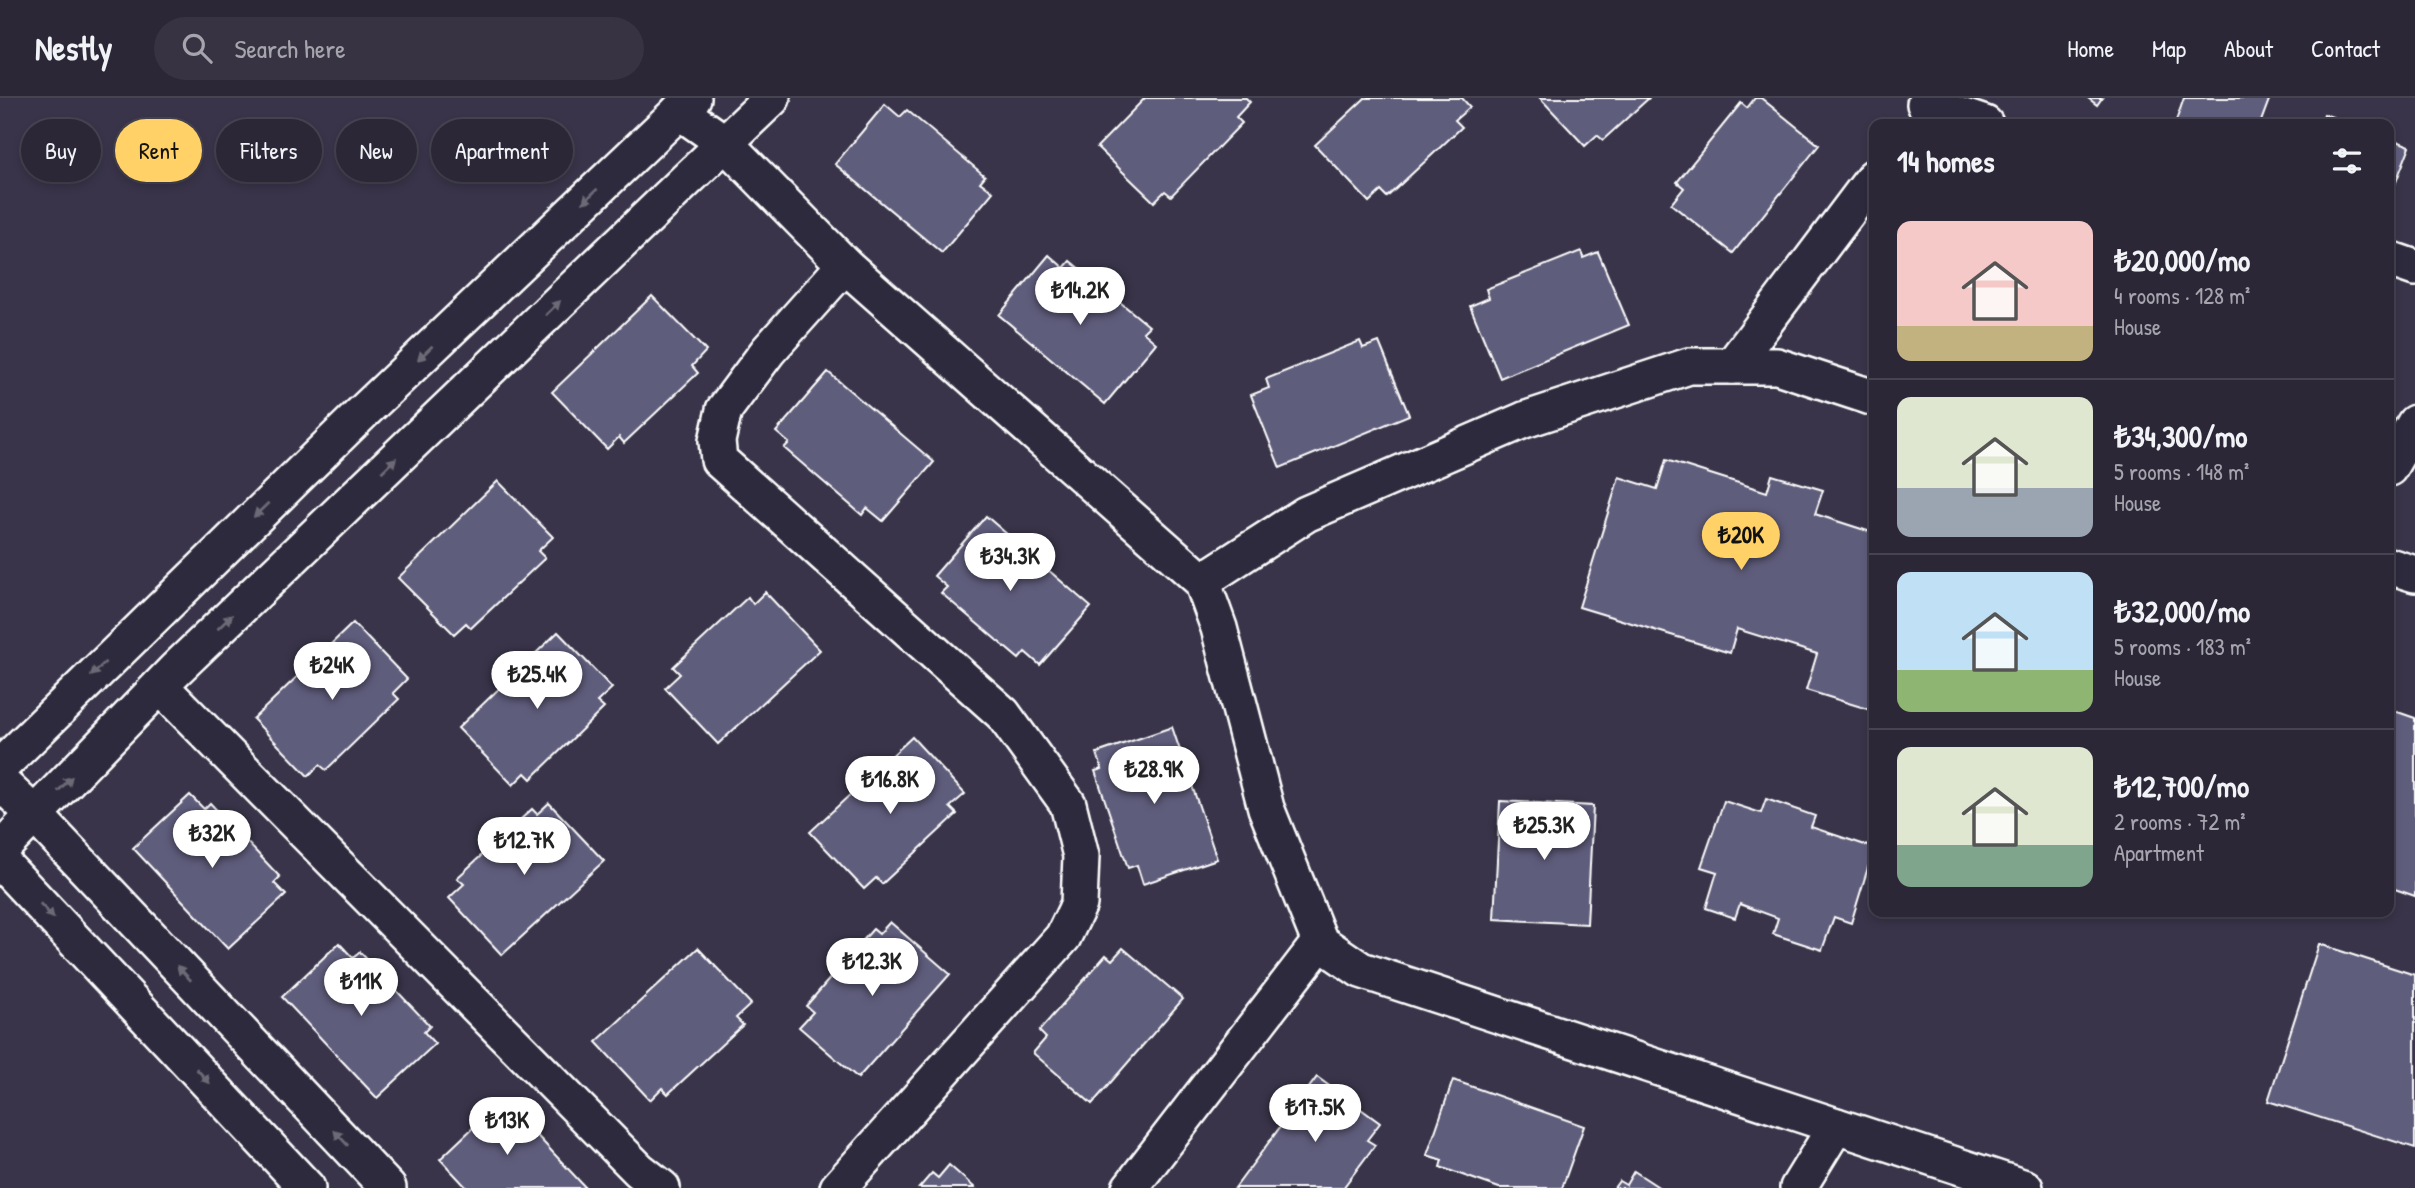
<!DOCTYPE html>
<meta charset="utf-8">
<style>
:root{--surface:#2b2737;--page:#373342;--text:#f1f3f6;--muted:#a6a5ad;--line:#474452;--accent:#ffd166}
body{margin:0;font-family:"Patrick Hand",sans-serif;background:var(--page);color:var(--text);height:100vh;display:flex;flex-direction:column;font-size:26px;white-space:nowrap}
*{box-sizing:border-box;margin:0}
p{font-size:23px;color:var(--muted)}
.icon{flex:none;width:38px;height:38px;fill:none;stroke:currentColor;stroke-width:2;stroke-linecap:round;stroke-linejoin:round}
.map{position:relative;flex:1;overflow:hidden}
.side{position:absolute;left:1869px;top:21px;width:525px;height:798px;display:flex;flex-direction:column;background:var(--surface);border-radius:14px;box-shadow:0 4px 10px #0003,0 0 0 2px var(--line)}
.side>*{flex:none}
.hud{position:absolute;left:21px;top:21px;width:665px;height:63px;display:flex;gap:14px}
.price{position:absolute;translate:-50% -60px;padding:0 16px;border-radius:24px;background:#fff;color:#222;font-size:23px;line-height:46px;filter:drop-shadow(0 2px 4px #0008)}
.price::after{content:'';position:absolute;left:50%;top:42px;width:21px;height:16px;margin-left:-10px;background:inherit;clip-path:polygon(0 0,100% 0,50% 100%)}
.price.current{background:var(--accent);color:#111}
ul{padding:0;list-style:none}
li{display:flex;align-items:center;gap:21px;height:175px;padding:0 28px}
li+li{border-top:2px solid var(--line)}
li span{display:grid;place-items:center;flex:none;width:196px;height:140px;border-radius:14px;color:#555}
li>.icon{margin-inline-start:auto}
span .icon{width:84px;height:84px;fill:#fffc;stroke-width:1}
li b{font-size:30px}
h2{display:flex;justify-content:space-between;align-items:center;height:84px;padding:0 28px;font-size:30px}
.pill{padding:0 24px;border-radius:32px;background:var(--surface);box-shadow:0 4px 10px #0003,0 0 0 2px var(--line);font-size:24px;line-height:63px}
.pill.current{background:var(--accent);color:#111}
header{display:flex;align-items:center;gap:42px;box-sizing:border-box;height:98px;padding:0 35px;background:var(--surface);border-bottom:2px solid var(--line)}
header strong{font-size:33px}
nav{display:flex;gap:38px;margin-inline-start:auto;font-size:24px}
.search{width:490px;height:63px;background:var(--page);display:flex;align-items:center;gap:18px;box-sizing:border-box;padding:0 24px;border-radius:38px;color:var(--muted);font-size:26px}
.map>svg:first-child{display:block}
.building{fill:#5f5d7b;stroke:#fff;stroke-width:2}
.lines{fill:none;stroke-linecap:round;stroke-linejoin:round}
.minor-casing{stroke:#fff;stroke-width:40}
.minor{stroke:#2f2a3d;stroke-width:35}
.oneway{fill:#6d6a77}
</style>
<header>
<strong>Nestly</strong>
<div class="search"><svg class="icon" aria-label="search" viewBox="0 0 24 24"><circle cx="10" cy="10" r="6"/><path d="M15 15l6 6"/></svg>Search here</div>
<nav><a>Home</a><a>Map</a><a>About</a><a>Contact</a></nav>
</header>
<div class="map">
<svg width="2415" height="1090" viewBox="0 0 2415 1090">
<rect width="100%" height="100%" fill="#393449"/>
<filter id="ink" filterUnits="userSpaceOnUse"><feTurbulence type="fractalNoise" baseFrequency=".0143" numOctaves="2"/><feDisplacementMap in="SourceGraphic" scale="14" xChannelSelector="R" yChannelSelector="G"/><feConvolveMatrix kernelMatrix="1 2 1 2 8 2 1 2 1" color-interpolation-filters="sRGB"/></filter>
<g filter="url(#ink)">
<g class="building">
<path d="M 1145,0 L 1246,0 L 1250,4 L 1236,19 L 1242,25 L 1171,98 L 1165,93 L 1154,104 L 1097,49 Z"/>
<path d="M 1365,0 L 1462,0 L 1470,9 L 1455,22 L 1462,29 L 1387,99 L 1381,93 L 1369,104 L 1315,47 Z"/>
<path d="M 1540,0 L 1649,0 L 1603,42 L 1597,37 L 1585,48 Z"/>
<path d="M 1755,0 L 1761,0 L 1819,47 L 1733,155 L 1671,106 L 1684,90 L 1677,84 L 1741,5 L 1747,10 Z"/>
<path d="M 2088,0 L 2102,0 L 2097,7 Z"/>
<path d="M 2184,0 L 2264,0 L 2269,2 L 2260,26 L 2175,26 Z"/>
<path d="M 885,6 L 900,19 L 907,12 L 985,78 L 980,84 L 993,94 L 942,155 L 835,66 Z"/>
<path d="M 2324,16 L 2352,26 L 2320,26 Z"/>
<path d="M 2389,40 L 2410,48 L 2394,89 L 2389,87 Z"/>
<path d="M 1581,153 L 1583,160 L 1598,154 L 1629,227 L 1500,280 L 1470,208 L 1489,200 L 1486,191 Z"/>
<path d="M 1049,157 L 1064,170 L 1070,163 L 1149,228 L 1143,234 L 1156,245 L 1105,306 L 999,217 Z"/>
<path d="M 652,198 L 706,253 L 692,268 L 698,275 L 624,345 L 619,339 L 607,351 L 552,294 Z"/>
<path d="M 1360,243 L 1363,250 L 1379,244 L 1409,317 L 1280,370 L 1251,297 L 1269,290 L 1266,281 Z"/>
<path d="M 828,274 L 934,364 L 883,423 L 867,410 L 862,417 L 784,350 L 789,345 L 776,334 Z"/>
<path d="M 1666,362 L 1767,394 L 1772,377 L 1823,392 L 1815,416 L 1874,435 L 1874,613 L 1806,592 L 1817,556 L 1737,531 L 1730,555 L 1579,509 L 1619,379 L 1657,391 Z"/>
<path d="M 498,383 L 553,439 L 538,453 L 545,460 L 471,530 L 466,525 L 454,536 L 398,480 Z"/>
<path d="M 986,418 L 1091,509 L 1040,567 L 1025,554 L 1019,561 L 941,495 L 947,489 L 934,478 Z"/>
<path d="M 765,494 L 820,552 L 718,646 L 665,590 L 680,576 L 673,569 L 748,499 L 753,506 Z"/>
<path d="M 353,525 L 407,581 L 393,595 L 399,601 L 326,672 L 320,667 L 308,678 L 253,621 Z"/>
<path d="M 558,534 L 612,590 L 597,604 L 604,610 L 531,681 L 525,675 L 513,687 L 458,630 Z"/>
<path d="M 2389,611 L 2415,620 L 2415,798 L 2389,789 Z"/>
<path d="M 1172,629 L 1217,761 L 1143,786 L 1137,767 L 1128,770 L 1095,673 L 1102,671 L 1097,655 Z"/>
<path d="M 912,639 L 965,696 L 950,709 L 957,716 L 882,786 L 876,780 L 864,791 L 810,734 Z"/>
<path d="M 190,697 L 204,711 L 210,705 L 280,779 L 274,785 L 286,797 L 228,851 L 133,750 Z"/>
<path d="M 1766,701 L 1815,718 L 1811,729 L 1874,750 L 1851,825 L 1834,819 L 1822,852 L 1773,836 L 1778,820 L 1740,806 L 1735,820 L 1706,810 L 1717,774 L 1701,769 L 1724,703 L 1761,715 Z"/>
<path d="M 1500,703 L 1593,708 L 1587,826 L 1494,821 Z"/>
<path d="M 549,705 L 604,763 L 502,857 L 449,800 L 464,786 L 457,780 L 532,711 L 537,716 Z"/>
<path d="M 890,824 L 950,876 L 858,980 L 799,929 L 813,914 L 806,908 L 873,831 L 879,836 Z"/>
<path d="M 339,845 L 353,860 L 360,854 L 430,928 L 424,934 L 435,946 L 377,1000 L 282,899 Z"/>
<path d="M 2319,846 L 2415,877 L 2415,1050 L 2268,1003 Z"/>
<path d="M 698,850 L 751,906 L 736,920 L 743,927 L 668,996 L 662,990 L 650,1002 L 596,944 Z"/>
<path d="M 1123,850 L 1183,901 L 1092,1006 L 1033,955 L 1046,940 L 1039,933 L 1106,857 L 1112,862 Z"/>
<path d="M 1317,979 L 1380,1025 L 1367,1042 L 1375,1047 L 1343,1090 L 1235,1090 Z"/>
<path d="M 1453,982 L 1584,1028 L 1562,1090 L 1499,1090 L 1440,1069 L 1442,1062 L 1427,1057 Z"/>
<path d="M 496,1008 L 510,1023 L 517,1016 L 586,1090 L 467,1090 L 440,1061 Z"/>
<path d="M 949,1067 L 975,1090 L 919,1090 L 932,1075 L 938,1080 Z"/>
<path d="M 1634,1073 L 1660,1090 L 1614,1090 L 1619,1083 L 1626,1087 Z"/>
</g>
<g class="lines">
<defs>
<g id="minor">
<path d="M 1925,6 L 1985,26"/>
<path d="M 679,13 L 725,45 L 845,167 L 1202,483"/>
<path d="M 2389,161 L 2415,170"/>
<path d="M 1732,268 L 1874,79"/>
<path d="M 1874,300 L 1777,268 L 1689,268 L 1524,322 L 1306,416 L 1202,483 L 1219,530 L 1266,710 L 1320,844 L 1361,872 L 2025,1090"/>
<path d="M 2389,370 L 2415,325"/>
<path d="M 2389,468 L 2415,476"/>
<path d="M 160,588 L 639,1072 L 662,1090"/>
<path d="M 0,669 L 361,316 L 693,0"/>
<path d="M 0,684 L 35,717 L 388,1090"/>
<path d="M 0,752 L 175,572 L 772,0"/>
<path d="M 0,763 L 307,1090"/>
<path d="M 838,1090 L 1063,839 L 1079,806 L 1081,758 L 1068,706 L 1003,616 L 719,362 L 717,343 L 724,312 L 768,253 L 845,167"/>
<path d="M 1130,1090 L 1320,844"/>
<path d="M 1798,1090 L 1836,1028"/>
</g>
</defs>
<use href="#minor" class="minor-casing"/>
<use href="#minor" class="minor"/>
</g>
<defs><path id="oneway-solid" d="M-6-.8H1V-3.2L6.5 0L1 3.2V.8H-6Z" transform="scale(1.75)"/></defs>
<g class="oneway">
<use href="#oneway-solid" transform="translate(590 98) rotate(136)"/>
<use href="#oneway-solid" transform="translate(553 210) rotate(-44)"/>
<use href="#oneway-solid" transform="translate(425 255) rotate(136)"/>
<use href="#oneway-solid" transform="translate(389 367) rotate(-44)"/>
<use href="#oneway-solid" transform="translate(261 412) rotate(136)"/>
<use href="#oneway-solid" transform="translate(225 524) rotate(-44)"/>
<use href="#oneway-solid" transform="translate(98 571) rotate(136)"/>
<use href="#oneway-solid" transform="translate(65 686) rotate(-46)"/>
<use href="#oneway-solid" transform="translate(47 813) rotate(47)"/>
<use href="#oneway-solid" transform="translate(184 875) rotate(-133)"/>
<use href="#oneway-solid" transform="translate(203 978) rotate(47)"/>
<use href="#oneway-solid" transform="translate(341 1040) rotate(-133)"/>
</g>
</g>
</svg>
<b class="price" style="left:1080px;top:229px">₺14.2K</b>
<b class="price current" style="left:1741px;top:474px">₺20K</b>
<b class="price" style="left:1010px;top:495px">₺34.3K</b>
<b class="price" style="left:332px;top:604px">₺24K</b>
<b class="price" style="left:537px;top:613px">₺25.4K</b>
<b class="price" style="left:1154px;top:708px">₺28.9K</b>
<b class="price" style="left:890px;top:718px">₺16.8K</b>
<b class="price" style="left:1544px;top:764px">₺25.3K</b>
<b class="price" style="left:212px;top:772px">₺32K</b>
<b class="price" style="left:524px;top:779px">₺12.7K</b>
<b class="price" style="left:872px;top:900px">₺12.3K</b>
<b class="price" style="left:361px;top:920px">₺11K</b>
<b class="price" style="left:1315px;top:1046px">₺17.5K</b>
<b class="price" style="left:507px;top:1059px">₺13K</b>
<div class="hud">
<a class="pill">Buy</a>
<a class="pill current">Rent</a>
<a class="pill">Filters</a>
<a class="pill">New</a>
<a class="pill">Apartment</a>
</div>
<section class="side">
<h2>14 homes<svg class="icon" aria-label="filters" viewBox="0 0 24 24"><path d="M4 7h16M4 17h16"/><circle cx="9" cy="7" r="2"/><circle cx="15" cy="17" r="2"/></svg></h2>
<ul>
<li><span style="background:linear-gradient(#f6c9c9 75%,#c2b280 0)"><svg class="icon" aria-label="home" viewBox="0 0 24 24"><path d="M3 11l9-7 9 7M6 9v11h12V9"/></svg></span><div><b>₺20,000/mo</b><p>4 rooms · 128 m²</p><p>House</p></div></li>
<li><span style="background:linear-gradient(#dfe7d0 65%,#9aa5b1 0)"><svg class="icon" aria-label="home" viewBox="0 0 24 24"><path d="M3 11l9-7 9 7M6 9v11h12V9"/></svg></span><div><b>₺34,300/mo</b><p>5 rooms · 148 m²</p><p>House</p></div></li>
<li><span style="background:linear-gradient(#bfe0f5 70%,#8fb573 0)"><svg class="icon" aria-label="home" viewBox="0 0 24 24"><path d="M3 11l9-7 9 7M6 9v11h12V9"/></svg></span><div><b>₺32,000/mo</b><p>5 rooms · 183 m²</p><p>House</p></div></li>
<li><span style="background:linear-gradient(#dfe7d0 70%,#7fa58c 0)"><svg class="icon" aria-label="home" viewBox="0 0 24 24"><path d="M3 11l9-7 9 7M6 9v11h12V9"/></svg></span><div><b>₺12,700/mo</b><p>2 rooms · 72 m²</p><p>Apartment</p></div></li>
</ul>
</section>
</div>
